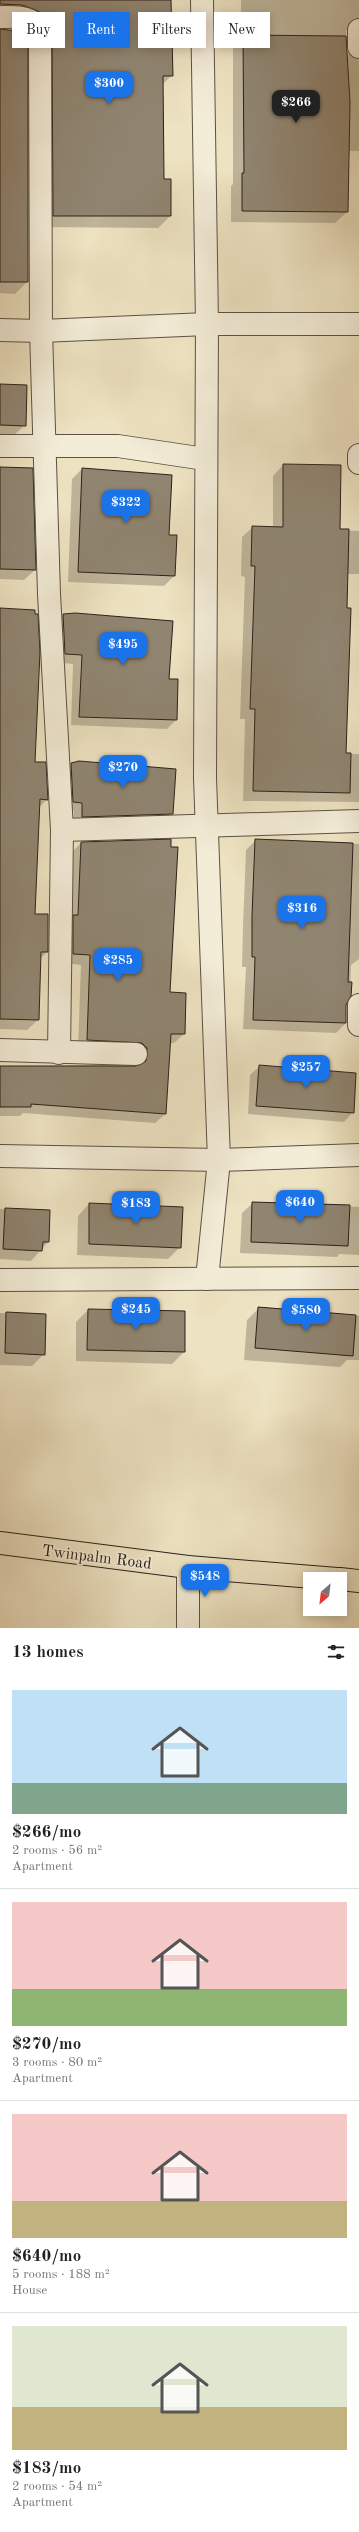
<!DOCTYPE html>
<meta charset="utf-8">
<style>
:root{--surface:#fff;--page:#f2f2f2;--text:#202124;--muted:#757577;--line:#e0e0e0;--accent:#1a73e8}
body{margin:0;font-family:"Old Standard TT",serif;background:var(--page);color:var(--text);height:100vh;display:flex;flex-direction:column;font-size:15px;white-space:nowrap}
*{box-sizing:border-box;margin:0}
p{font-size:13px;color:var(--muted)}
.icon{flex:none;width:22px;height:22px;fill:none;stroke:currentColor;stroke-width:2;stroke-linecap:round;stroke-linejoin:round}
.map{position:relative;height:1628px;overflow:hidden}
.panel{display:flex;flex-direction:column;background:var(--surface);flex:1}
.panel>*{flex:none}
.hud{position:absolute;left:12px;top:12px;width:335px;height:36px;display:flex;gap:8px}
.needle{width:26px;rotate:208deg}
.fabs{position:absolute;left:303px;top:1572px;display:grid;gap:8px}
.fabs a{display:grid;place-items:center;width:44px;height:44px;border-radius:0px;background:var(--surface);box-shadow:0 2px 10px #0003;font-size:20px}
.price{position:absolute;translate:-50% -34px;padding:0 9px;border-radius:8px;background:var(--accent);color:#fff;font-size:13px;line-height:26px;filter:drop-shadow(0 1px 2px #0008)}
.price::after{content:'';position:absolute;left:50%;top:24px;width:12px;height:9px;margin-left:-6px;background:inherit;clip-path:polygon(0 0,100% 0,50% 100%)}
.price.on{background:#222;color:#fff}
ul{padding:0;list-style:none}
li{display:grid;align-content:center;gap:8px;height:212px;padding:0 12px}
li+li{border-top:1px solid var(--line)}
li span{display:grid;place-items:center;height:124px;border-radius:0px;color:#555}
li>.icon{margin-inline-start:auto}
span .icon{width:72px;height:72px;fill:#fffc;stroke-width:1}
li b{font-size:17px}
h2{display:flex;justify-content:space-between;align-items:center;height:48px;padding:0 12px;font-size:17px}
.pill{padding:0 14px;border-radius:0px;background:var(--surface);box-shadow:0 2px 10px #0003;font-size:14px;line-height:36px}
.pill.on{background:var(--accent);color:#fff}
.map>svg:first-child{display:block}
.shadow{fill:#0003}
.building{fill:#908571;stroke:#2c211a}
.lines{fill:none;stroke-linecap:round;stroke-linejoin:round}
.minor-casing{stroke:#5c5144;stroke-width:24}
.major-casing{stroke:#2c211a;stroke-width:24}
.minor{stroke:#f3ecd7;stroke-width:22}
.major{stroke:#ede2c1;stroke-width:22}
.labels{text-anchor:middle;stroke-width:3.5;stroke-linejoin:round;paint-order:stroke}
.street-label{font-size:16px;fill:#2c211a;stroke:#f3ecd7}
</style>
<div class="map">
<svg width="359" height="1628" viewBox="0 0 359 1628">
<rect width="100%" height="100%" fill="#ede2c1"/>
<filter id="stains"><feTurbulence type="fractalNoise" baseFrequency=".005" numOctaves="4"/><feColorMatrix values="0 0 0 0 .2 0 0 0 0 .09 0 0 0 0 .02 0 0 0 .5 -.17"/></filter>
<radialGradient id="worn" r=".72"><stop offset=".6" stop-color="#630" stop-opacity="0"/><stop offset="1" stop-color="#630" stop-opacity=".3"/></radialGradient>
<g class="shadow">
<path d="M 0,0 L 170,0 L 172,75 L 162,85 L 163,180 L 170,180 L 170,216 L 158,228 L 42,227 L 39,35 L 0,17 Z"/>
<path d="M 241,0 L 359,0 L 359,35 L 353,30 L 346,30 L 347,53 L 359,60 L 359,151 L 347,151 L 347,212 L 335,223 L 231,222 L 231,186 L 233,184 L 233,47 L 241,39 Z"/>
<path d="M 0,30 L 27,282 L 15,294 L 0,293 Z"/>
<path d="M 0,385 L 25,425 L 14,435 L 0,435 Z"/>
<path d="M 283,465 L 339,530 L 359,531 L 359,574 L 347,574 L 345,754 L 359,754 L 359,802 L 243,801 L 245,719 L 240,719 L 245,577 L 241,576 L 242,537 L 253,527 L 273,528 L 273,476 Z"/>
<path d="M 0,468 L 35,570 L 24,580 L 0,579 Z"/>
<path d="M 82,469 L 168,536 L 174,576 L 164,586 L 68,582 L 72,479 Z"/>
<path d="M 0,609 L 34,763 L 47,800 L 38,808 L 34,915 L 47,952 L 40,959 L 38,1020 L 27,1030 L 0,1029 Z"/>
<path d="M 63,615 L 172,622 L 168,680 L 176,720 L 167,729 L 71,725 L 73,664 L 56,662 L 54,624 Z"/>
<path d="M 71,764 L 172,814 L 163,823 L 73,826 L 74,811 L 64,811 L 62,773 Z"/>
<path d="M 256,840 L 359,844 L 359,959 L 351,965 L 350,996 L 346,1004 L 346,1023 L 336,1033 L 243,1029 L 246,967 L 242,967 L 243,927 L 246,850 Z"/>
<path d="M 81,843 L 169,993 L 184,1034 L 174,1043 L 170,1043 L 165,1114 L 155,1123 L 23,1113 L 20,1116 L 0,1116 L 0,1067 L 140,1064 L 78,1049 L 81,965 L 64,963 L 72,852 Z"/>
<path d="M 260,1066 L 353,1112 L 344,1122 L 248,1114 L 250,1075 Z"/>
<path d="M 253,1203 L 359,1207 L 359,1255 L 339,1254 L 337,1257 L 240,1253 L 242,1213 Z"/>
<path d="M 89,1204 L 180,1247 L 168,1259 L 77,1255 L 78,1216 Z"/>
<path d="M 0,1209 L 49,1211 L 48,1242 L 31,1261 L 0,1259 Z"/>
<path d="M 259,1308 L 359,1316 L 359,1360 L 347,1360 L 340,1367 L 244,1360 L 247,1320 Z"/>
<path d="M 88,1310 L 184,1312 L 184,1352 L 172,1364 L 76,1361 L 76,1322 Z"/>
<path d="M 0,1313 L 45,1315 L 44,1354 L 32,1366 L 0,1365 Z"/>
</g>
<g class="building">
<path d="M 0,0 L 171,0 L 173,76 L 163,76 L 164,179 L 171,179 L 171,216 L 53,216 L 52,41 L 50,23 L 48,18 L 38,11 L 22,5 L 0,4 Z"/>
<path d="M 0,29 L 24,32 L 26,33 L 28,42 L 28,282 L 0,282 Z"/>
<path d="M 243,35 L 346,36 L 350,102 L 348,212 L 242,211 L 242,173 L 244,173 Z"/>
<path d="M 0,384 L 27,385 L 26,426 L 0,425 Z"/>
<path d="M 283,464 L 341,465 L 340,529 L 349,529 L 347,608 L 351,608 L 346,753 L 351,753 L 350,793 L 253,791 L 255,709 L 250,709 L 255,566 L 251,566 L 252,526 L 283,527 Z"/>
<path d="M 0,467 L 33,468 L 36,570 L 0,569 Z"/>
<path d="M 82,468 L 172,475 L 169,535 L 177,535 L 175,576 L 78,572 Z"/>
<path d="M 0,608 L 35,610 L 35,614 L 38,614 L 40,652 L 35,762 L 46,762 L 48,800 L 40,799 L 35,914 L 48,914 L 48,952 L 41,952 L 39,1020 L 0,1019 Z"/>
<path d="M 75,613 L 173,621 L 169,679 L 178,679 L 177,720 L 79,717 L 82,655 L 65,654 L 63,614 Z"/>
<path d="M 79,761 L 176,769 L 173,814 L 82,817 L 82,803 L 73,802 L 71,763 Z"/>
<path d="M 171,839 L 171,847 L 178,847 L 170,992 L 186,993 L 185,1034 L 171,1034 L 166,1114 L 31,1104 L 31,1107 L 0,1107 L 0,1066 L 136,1066 L 146,1061 L 147,1048 L 142,1043 L 87,1040 L 90,955 L 73,954 L 73,915 L 78,915 L 81,842 Z"/>
<path d="M 255,839 L 353,843 L 348,982 L 352,982 L 351,996 L 346,1005 L 346,1023 L 253,1020 L 255,957 L 252,957 L 252,916 Z"/>
<path d="M 259,1065 L 356,1073 L 354,1113 L 256,1106 Z"/>
<path d="M 252,1202 L 350,1205 L 348,1246 L 251,1242 Z"/>
<path d="M 89,1203 L 183,1207 L 181,1248 L 89,1244 Z"/>
<path d="M 5,1208 L 50,1210 L 49,1242 L 43,1242 L 42,1251 L 3,1249 Z"/>
<path d="M 258,1307 L 356,1315 L 353,1356 L 255,1348 Z"/>
<path d="M 88,1309 L 185,1311 L 185,1352 L 87,1350 Z"/>
<path d="M 6,1312 L 46,1314 L 45,1355 L 5,1353 Z"/>
</g>
<g class="lines">
<defs>
<g id="minor">
<path d="M 202,0 L 207,324 L 205,778 L 219,1160 L 207,1279"/>
<path d="M 0,17 C 14,17 25,16 38,25 L 40,41 L 41,331 L 49,594 L 62,830 L 59,1053"/>
<path d="M 359,30 L 359,47"/>
<path d="M 0,330 L 41,331 L 207,324 L 359,324"/>
<path d="M 0,446 L 118,446 L 205,459"/>
<path d="M 359,455 L 359,463"/>
<path d="M 62,830 L 359,821"/>
<path d="M 359,1005 L 359,1025"/>
<path d="M 0,1050 L 136,1054"/>
<path d="M 0,1156 L 219,1160 L 359,1155"/>
<path d="M 0,1280 L 359,1278"/>
<path d="M 188,1628 L 188,1567"/>
</g>
<g id="major">
<path d="M 0,1543 L 188,1567 L 337,1579"/>
<path d="M 340,1579 L 359,1581"/>
</g>
</defs>
<use href="#minor" class="minor-casing"/>
<use href="#major" class="major-casing"/>
<use href="#minor" class="minor"/>
<use href="#major" class="major"/>
</g>
<g class="labels">
<g class="street-label">
<text transform="translate(97 1556) rotate(7)" y="6">Twinpalm Road</text>
</g>
</g>
<rect width="100%" height="100%" filter="url(#stains)"/>
<rect width="100%" height="100%" fill="url(#worn)"/>
</svg>
<div class="fabs">
<a><svg class="needle" viewBox="-14 -14 28 28"><path d="M0-13l5 13h-10z" fill="#e53935"/><path d="M0 13l5-13h-10z" fill="#757577"/></svg></a>
</div>
<b class="price" style="left:109px;top:105px">$300</b>
<b class="price on" style="left:296px;top:124px">$266</b>
<b class="price" style="left:126px;top:524px">$322</b>
<b class="price" style="left:123px;top:666px">$495</b>
<b class="price" style="left:123px;top:789px">$270</b>
<b class="price" style="left:302px;top:930px">$316</b>
<b class="price" style="left:118px;top:982px">$285</b>
<b class="price" style="left:306px;top:1089px">$257</b>
<b class="price" style="left:300px;top:1224px">$640</b>
<b class="price" style="left:136px;top:1225px">$183</b>
<b class="price" style="left:136px;top:1331px">$245</b>
<b class="price" style="left:306px;top:1332px">$580</b>
<b class="price" style="left:205px;top:1598px">$548</b>
<div class="hud">
<a class="pill">Buy</a>
<a class="pill on">Rent</a>
<a class="pill">Filters</a>
<a class="pill">New</a>
</div>
</div>
<section class="panel">
<h2>13 homes<svg class="icon" aria-label="filters" viewBox="0 0 24 24"><path d="M4 7h16M4 17h16"/><circle cx="9" cy="7" r="2"/><circle cx="15" cy="17" r="2"/></svg></h2>
<ul>
<li><span style="background:linear-gradient(#bfe0f5 75%,#7fa58c 0)"><svg class="icon" aria-label="home" viewBox="0 0 24 24"><path d="M3 11l9-7 9 7M6 9v11h12V9"/></svg></span><div><b>$266/mo</b><p>2 rooms · 56 m²</p><p>Apartment</p></div></li>
<li><span style="background:linear-gradient(#f6c9c9 70%,#8fb573 0)"><svg class="icon" aria-label="home" viewBox="0 0 24 24"><path d="M3 11l9-7 9 7M6 9v11h12V9"/></svg></span><div><b>$270/mo</b><p>3 rooms · 80 m²</p><p>Apartment</p></div></li>
<li><span style="background:linear-gradient(#f6c9c9 70%,#c2b280 0)"><svg class="icon" aria-label="home" viewBox="0 0 24 24"><path d="M3 11l9-7 9 7M6 9v11h12V9"/></svg></span><div><b>$640/mo</b><p>5 rooms · 188 m²</p><p>House</p></div></li>
<li><span style="background:linear-gradient(#dfe7d0 65%,#c2b280 0)"><svg class="icon" aria-label="home" viewBox="0 0 24 24"><path d="M3 11l9-7 9 7M6 9v11h12V9"/></svg></span><div><b>$183/mo</b><p>2 rooms · 54 m²</p><p>Apartment</p></div></li>
</ul>
</section>
